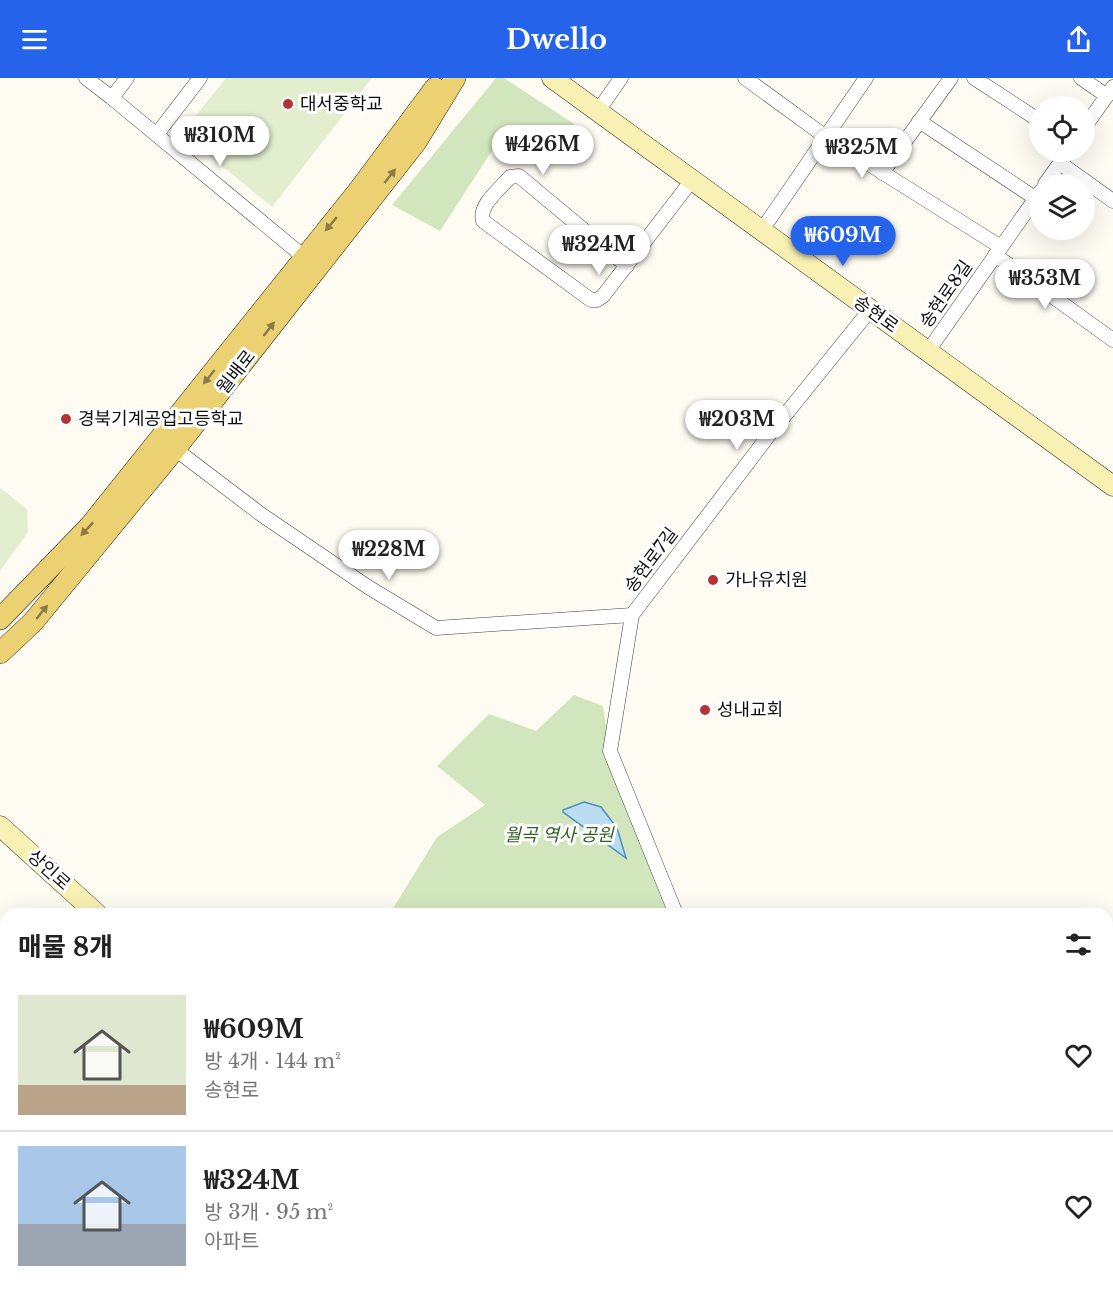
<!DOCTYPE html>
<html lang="ko">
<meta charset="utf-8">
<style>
:root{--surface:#fff;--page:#f2f2f2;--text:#222;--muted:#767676;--line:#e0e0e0;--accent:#2563eb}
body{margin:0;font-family:"Libre Baskerville","Noto Sans KR",serif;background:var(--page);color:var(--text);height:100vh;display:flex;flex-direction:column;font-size:22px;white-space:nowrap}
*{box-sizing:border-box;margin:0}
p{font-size:20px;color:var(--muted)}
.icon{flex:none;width:33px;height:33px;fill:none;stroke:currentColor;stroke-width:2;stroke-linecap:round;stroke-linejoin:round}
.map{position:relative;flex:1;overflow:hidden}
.panel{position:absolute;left:0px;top:830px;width:1113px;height:386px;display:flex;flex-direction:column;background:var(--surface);border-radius:18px 18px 0 0;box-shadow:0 6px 24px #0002}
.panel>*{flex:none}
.buttons{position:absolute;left:1029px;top:18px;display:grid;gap:12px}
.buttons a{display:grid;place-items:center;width:66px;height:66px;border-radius:50%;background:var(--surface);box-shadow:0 6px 24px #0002;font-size:30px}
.price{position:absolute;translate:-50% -51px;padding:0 14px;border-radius:21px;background:#fff;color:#222;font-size:20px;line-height:39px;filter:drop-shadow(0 2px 3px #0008)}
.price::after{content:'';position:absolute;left:50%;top:36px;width:18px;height:14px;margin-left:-9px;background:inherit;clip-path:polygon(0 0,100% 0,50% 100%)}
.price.selected{background:var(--accent);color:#fff}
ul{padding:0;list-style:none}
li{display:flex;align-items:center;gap:18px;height:150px;padding:0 18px}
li+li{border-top:2px solid var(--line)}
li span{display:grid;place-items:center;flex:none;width:168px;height:120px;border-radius:0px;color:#555}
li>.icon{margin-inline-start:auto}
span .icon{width:72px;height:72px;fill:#fffc;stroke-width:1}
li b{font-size:26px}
h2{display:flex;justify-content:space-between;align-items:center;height:72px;padding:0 18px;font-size:26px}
header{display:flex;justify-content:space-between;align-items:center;height:78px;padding:0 18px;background:var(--accent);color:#fff;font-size:27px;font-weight:700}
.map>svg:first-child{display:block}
.green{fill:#d2e6be}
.forest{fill:#b6d59e}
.pitch{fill:#e3eecf}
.water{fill:#bbdcf1;stroke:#488fc1;stroke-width:1.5}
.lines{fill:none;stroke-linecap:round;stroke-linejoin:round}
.street-casing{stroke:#424242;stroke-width:15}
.secondary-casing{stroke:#313131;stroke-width:21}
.primary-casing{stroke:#202020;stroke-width:22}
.highway-casing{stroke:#202020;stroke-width:26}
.street{stroke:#fff;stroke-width:14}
.secondary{stroke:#f8f1b3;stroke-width:20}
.primary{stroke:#ecd173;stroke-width:21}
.highway{stroke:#e7a366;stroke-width:24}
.oneway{fill:#897a46}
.poi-dot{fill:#b33337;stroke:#fff;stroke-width:2}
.labels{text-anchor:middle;stroke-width:6;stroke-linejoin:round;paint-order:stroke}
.poi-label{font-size:18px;fill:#0f0f0f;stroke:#fff;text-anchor:start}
.street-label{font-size:18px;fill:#0f0f0f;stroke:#fff}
.park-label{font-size:18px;font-style:italic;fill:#306124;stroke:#fff}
</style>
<header><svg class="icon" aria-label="menu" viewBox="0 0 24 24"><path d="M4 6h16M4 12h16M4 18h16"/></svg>Dwello<svg class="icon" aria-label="share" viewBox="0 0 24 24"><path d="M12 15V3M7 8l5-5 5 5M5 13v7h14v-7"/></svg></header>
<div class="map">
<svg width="1113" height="1214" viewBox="0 0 1113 1214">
<rect width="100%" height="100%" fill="#fefcf2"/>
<g class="green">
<path d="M 496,0 L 504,0 L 585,53 L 495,68 L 440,153 L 392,127 Z"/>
<path d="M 574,617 L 603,628 L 610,673 L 676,835 L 393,836 L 392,832 L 437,759 L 485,727 L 437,688 L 489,636 L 536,653 Z"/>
</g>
<path class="forest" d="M 1113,1013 L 1113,1130 L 1107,1103 L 1107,1019 Z"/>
<g class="pitch">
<path d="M 226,0 L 372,0 L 272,129 L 182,55 Z"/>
<path d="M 0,410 L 27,431 L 28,454 L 0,493 Z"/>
</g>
<path class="water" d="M 584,724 L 601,729 L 617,750 L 626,780 L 563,734 L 563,732 Z"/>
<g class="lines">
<defs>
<g id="street">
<path d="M 86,0 L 112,20"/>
<path d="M 127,0 L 112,20 L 304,179"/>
<path d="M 745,0 L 826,59 L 1001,169"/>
<path d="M 974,0 L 1040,43"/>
<path d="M 1081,0 L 1107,18"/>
<path d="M 598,33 L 621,0"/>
<path d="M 919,43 L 1035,120"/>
<path d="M 1084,50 L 1113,9"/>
<path d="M 157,56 L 200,0"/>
<path d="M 1060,85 L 1113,123"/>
<path d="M 882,95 L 951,0"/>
<path d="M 1045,106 L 1068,74"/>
<path d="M 762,152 L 866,0"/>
<path d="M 995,177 L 1113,262"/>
<path d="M 627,188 L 519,98 L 510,99 C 501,110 478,127 483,143 L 591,222 L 597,222 L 603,218 L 692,102"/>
<path d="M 928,273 L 1040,114"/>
<path d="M 175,371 L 262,437 L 368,509 L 436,550 L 632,537"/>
<path d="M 676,836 L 610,673 L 632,537 L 769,357 L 870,232"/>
<path d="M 545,1209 L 549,1214"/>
<path d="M 632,1209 L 636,1214"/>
<path d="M 730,1209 L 736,1214"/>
<path d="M 784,1209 L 785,1214"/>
<path d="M 1026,1209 L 1027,1214"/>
<path d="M 931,1214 L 933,1209"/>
</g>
<g id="secondary">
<path d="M 552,0 L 1113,408"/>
<path d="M 0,748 L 97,836"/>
<path d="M 0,1016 L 6,1011"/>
<path d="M 447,1209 L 451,1214"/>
<path d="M 1048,1209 L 1049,1214"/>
<path d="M 1098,1209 L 1099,1214"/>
</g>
<g id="primary">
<path d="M 0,541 L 90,448 L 359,112 L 435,10"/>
<path d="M 0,575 L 33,544 L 175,371 L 416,64 L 455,0"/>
</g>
<g id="highway">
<path d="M 1107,911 L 1113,903"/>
<path d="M 1107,934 L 1113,925"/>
<path d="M 1061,1209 L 1062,1214"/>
<path d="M 1085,1209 L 1086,1214"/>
</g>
</defs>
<use href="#street" class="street-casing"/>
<use href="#secondary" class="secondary-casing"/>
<use href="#primary" class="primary-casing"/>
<use href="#highway" class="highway-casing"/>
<use href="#street" class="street"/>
<use href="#secondary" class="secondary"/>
<use href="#primary" class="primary"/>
<use href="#highway" class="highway"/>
</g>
<defs><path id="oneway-solid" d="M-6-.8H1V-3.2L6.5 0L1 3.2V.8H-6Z" transform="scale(1.5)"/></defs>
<g class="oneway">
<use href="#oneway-solid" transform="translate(390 98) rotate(-52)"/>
<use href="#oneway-solid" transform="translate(331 146) rotate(130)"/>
<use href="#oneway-solid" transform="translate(269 251) rotate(-52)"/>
<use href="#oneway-solid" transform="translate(209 299) rotate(129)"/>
<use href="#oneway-solid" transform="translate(87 451) rotate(133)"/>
<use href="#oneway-solid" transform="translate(42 534) rotate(-51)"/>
</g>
<g class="poi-dot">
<circle cx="288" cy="26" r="6"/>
<circle cx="66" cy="341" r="6"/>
<circle cx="713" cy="502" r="6"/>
<circle cx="705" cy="632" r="6"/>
</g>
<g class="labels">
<g class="poi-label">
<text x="300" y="32">대서중학교</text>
<text x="78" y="347">경북기계공업고등학교</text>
<text x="725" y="508">가나유치원</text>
<text x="717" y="638">성내교회</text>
</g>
<g class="street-label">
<text transform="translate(946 216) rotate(-55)" y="6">송현로8길</text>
<text transform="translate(876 236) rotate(36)" y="6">송현로</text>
<text transform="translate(236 294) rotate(-52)" y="6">월배로</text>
<text transform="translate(651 482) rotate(-53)" y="6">송현로7길</text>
<text transform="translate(49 792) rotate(42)" y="6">상인로</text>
</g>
<g class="park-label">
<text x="559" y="763">월곡 역사 공원</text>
</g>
</g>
</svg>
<div class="buttons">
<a><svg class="icon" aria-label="locate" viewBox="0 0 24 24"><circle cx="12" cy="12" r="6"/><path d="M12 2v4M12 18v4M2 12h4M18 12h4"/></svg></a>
<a><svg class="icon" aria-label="layers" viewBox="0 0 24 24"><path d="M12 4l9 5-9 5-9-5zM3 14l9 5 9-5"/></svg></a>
</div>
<b class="price" style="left:220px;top:89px">₩310M</b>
<b class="price" style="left:543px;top:98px">₩426M</b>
<b class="price" style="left:862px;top:101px">₩325M</b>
<b class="price selected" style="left:843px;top:189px">₩609M</b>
<b class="price" style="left:599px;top:198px">₩324M</b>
<b class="price" style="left:1045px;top:232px">₩353M</b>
<b class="price" style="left:737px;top:373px">₩203M</b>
<b class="price" style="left:389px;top:503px">₩228M</b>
<section class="panel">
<h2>매물 8개<svg class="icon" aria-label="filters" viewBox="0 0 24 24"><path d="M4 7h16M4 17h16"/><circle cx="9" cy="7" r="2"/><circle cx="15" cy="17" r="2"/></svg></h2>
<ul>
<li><span style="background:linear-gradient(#dfe7d0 75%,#b9a48a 0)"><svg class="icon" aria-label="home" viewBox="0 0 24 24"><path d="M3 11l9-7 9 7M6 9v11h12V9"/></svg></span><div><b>₩609M</b><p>방 4개 · 144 m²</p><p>송현로</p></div><svg class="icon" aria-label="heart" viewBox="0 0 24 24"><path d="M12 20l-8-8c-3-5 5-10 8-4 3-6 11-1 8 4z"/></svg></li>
<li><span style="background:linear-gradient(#a9c7e8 65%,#9aa5b1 0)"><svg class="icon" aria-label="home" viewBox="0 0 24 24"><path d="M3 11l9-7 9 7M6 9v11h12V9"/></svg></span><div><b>₩324M</b><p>방 3개 · 95 m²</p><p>아파트</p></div><svg class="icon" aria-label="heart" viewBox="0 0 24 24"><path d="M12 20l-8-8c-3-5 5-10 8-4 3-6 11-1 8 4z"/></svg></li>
</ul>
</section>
</div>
